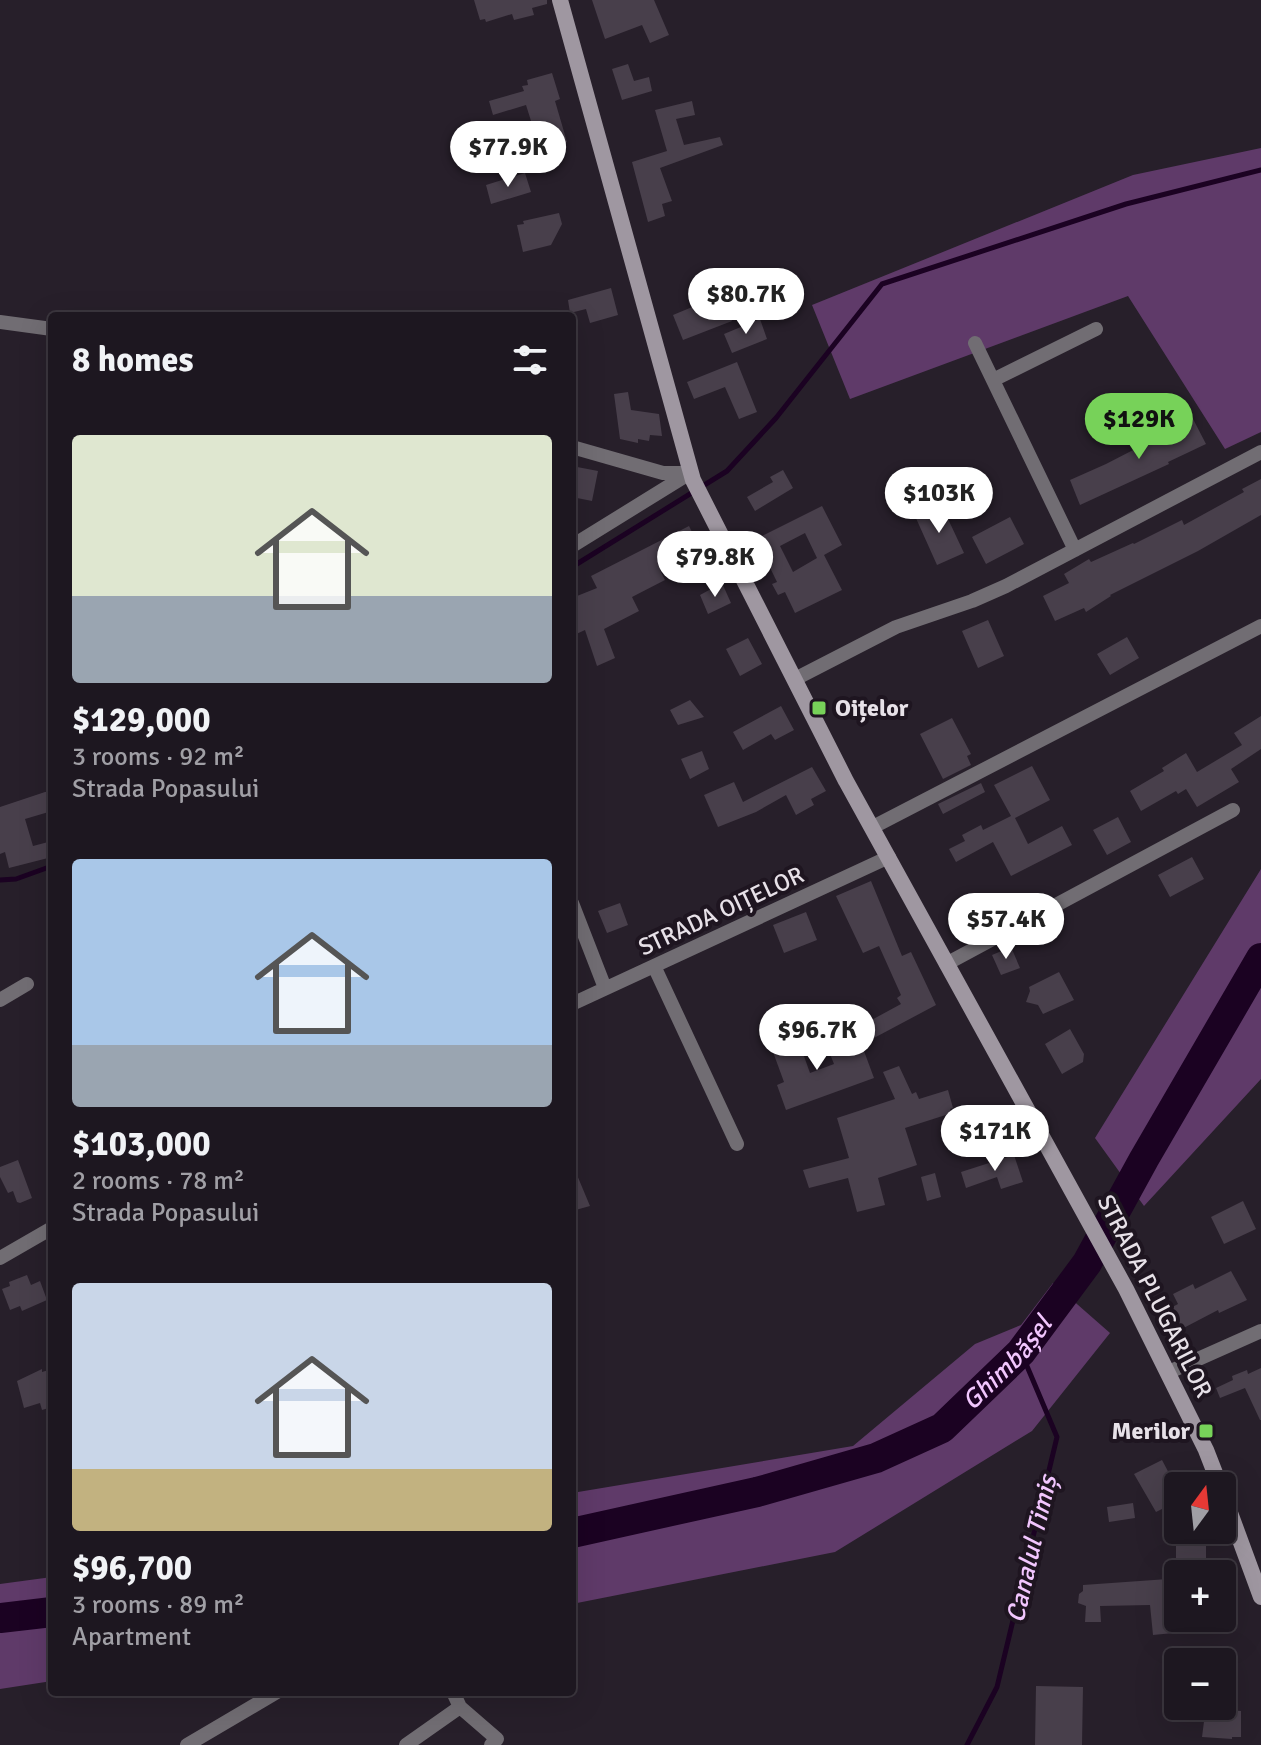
<!DOCTYPE html>
<html lang="en">
<head>
<meta charset="utf-8">
<style>
	body { margin:0; font-family:Signika,sans-serif; background:#2a242d; color:#f1f3f6; height:100vh; display:flex; flex-direction:column; font-size:30px; white-space:nowrap }
	* { box-sizing:border-box; margin:0 }
	p { font-size:26px; color:#a09fa5 }
	.icon { flex:none; width:44px; height:44px; fill:none; stroke:currentColor; stroke-width:2; stroke-linecap:round; stroke-linejoin:round }
	.map { position:relative; flex:1; overflow:hidden }
	.side { position:absolute; left:48px; top:312px; width:528px; height:1384px; display:flex; flex-direction:column; background:#1d1720; border-radius:8px; box-shadow:0 8px 32px #0002,0 0 0 2px #3b363e }
	.side>* { flex:none }
	.needle { width:52px; rotate:15deg }
	.controls { position:absolute; left:1164px; top:1472px; display:grid; gap:16px }
	.controls a { display:grid; place-items:center; width:72px; height:72px; border-radius:8px; background:#1d1720; box-shadow:0 8px 32px #0002,0 0 0 2px #3b363e; font-size:40px }
	.price { position:absolute; translate:-50% -68px; padding:0 18px; border-radius:28px; background:#fff; color:#222; font-size:26px; line-height:52px; filter:drop-shadow(0 2px 4px #0008) }
	.price::after { content:''; position:absolute; left:50%; top:48px; width:24px; height:18px; margin-left:-12px; background:inherit; clip-path:polygon(0 0,100% 0,50% 100%) }
	.price.on { background:#77d259; color:#111 }
	ul { padding:0; list-style:none }
	li { display:grid; align-content:center; gap:16px; height:424px; padding:0 24px }
	li span { display:grid; place-items:center; height:248px; border-radius:8px; color:#555 }
	li>.icon { margin-inline-start:auto }
	span .icon { width:144px; height:144px; fill:#fffc; stroke-width:1 }
	li b { font-size:34px }
	h2 { display:flex; justify-content:space-between; align-items:center; height:96px; padding:0 24px; font-size:34px }
	.map>svg:first-child { display:block }
	.green { fill:#5f3a69 }
	.lines { fill:none; stroke-linecap:round; stroke-linejoin:round }
	.stream { stroke:#1b0222; stroke-width:5 }
	.river { stroke:#1b0222; stroke-width:30 }
	.building { fill:#483f4b; fill-rule:evenodd }
	.street { stroke:#716d73; stroke-width:14 }
	.secondary { stroke:#9f97a1; stroke-width:16 }
	.poi-dot { fill:#77d259; stroke:#1e1520; stroke-width:3 }
	.labels { text-anchor:middle; stroke-width:8; stroke-linejoin:round; paint-order:stroke }
	.poi-label { font-size:24px; font-weight:bold; fill:#e7e1e8; stroke:#1e1520; text-anchor:start }
	.street-label { font-size:24px; fill:#e7e1e8; stroke:#1e1520 }
	.water-label { font-size:26px; font-style:italic; fill:#f2c6fe; stroke:#1e1520 }
</style>
</head>
<body>
<div class="map">
<svg width="1261" height="1745" viewBox="0 0 1261 1745">
	<rect width="100%" height="100%" fill="#271f2a"/>
	<path class="green" d="M1261,148V432L1225,449L1128,296L850,399L812,305L1133,175Z
		M1261,869V1079L1144,1206L1095,1138Z
		M1053,1283L1110,1333L1032,1431L835,1552L572,1604V1493L853,1446L975,1344L1021,1325Z
		M52,1577V1681L0,1689V1584Z"/>
	<g class="lines">
		<path class="stream" d="M572,567L727,471L776,418L882,284L1126,204L1261,170
			M0,880L16,879L52,866
			M967,1745L997,1687L1057,1437L1021,1352"/>
		<g class="river">
			<path id="s1" d="M572,1533L757,1492L876,1458L942,1428L1021,1352L1087,1263L1144,1159L1261,958"/>
			<path d="M0,1618L52,1612"/>
		</g>
	</g>
	<path class="building" d="M474,0H547V4L532,8L534,15L514,20L512,14L486,22L485,19L480,20Z
		M592,0H654L669,35L650,43L642,25L605,39Z
		M628,64L634,81L649,77L652,91L622,100L612,69Z
		M552,73L560,99L555,101L567,142L554,146L551,136L537,140L526,105L493,115L489,101L524,91L522,86L528,85L527,80Z
		M692,101L695,115L676,119L684,145L720,137L723,145L660,168L672,201L662,204L665,216L648,222L632,162L667,151L655,110Z
		M525,173L531,192L491,204L486,185Z
		M559,213L562,224L551,245L523,252L517,225L524,224L523,221Z
		M611,288L618,315L590,323L586,309L570,313L568,300Z
		M721,295L732,321L683,340L673,315Z
		M760,319L767,339L732,353L724,334Z
		M737,362L757,412L739,419L725,387L694,399L687,382Z
		M628,392L631,410L659,414L662,436L650,435L649,441L638,439V443L620,439L614,394Z
		M1192,417L1206,444L1168,462L1169,464L1080,505L1070,480L1106,464L1137,448L1136,445Z
		M572,466L598,471L592,501L572,497Z
		M783,470L793,488L755,511L747,497L773,482L770,477Z
		M1261,479V515L1198,551L1110,595L1111,596L1086,612L1084,608L1055,621L1043,596L1069,583L1064,574L1089,559L1091,562L1133,543L1134,544L1182,520L1184,525L1244,492L1242,489Z
		M941,504L964,553L937,565L915,516Z
		M822,506L842,545L824,555L842,590L795,613L785,592L778,595L772,584L777,582L756,539ZM805,533L817,558L793,572L780,546Z
		M1010,517L1024,544L986,564L972,537Z
		M689,526L698,544L670,560L672,564L660,570L665,580L632,597L639,611L604,629L615,658L597,666L585,630L572,636V598L597,588L591,576Z
		M722,583L731,603L708,614L700,595Z
		M988,620L1004,656L978,668L962,631Z
		M1127,637L1139,658L1110,675L1097,654Z
		M748,638L762,664L740,676L726,649Z
		M690,700L704,717L678,725L670,710Z
		M781,706L794,730L775,740L771,734L743,750L733,732Z
		M1261,716V749L1231,769L1239,782L1197,807L1186,789L1178,794L1176,791L1141,811L1130,791L1164,771L1162,768L1186,753L1197,772L1242,745L1234,733Z
		M952,718L971,754L967,756L971,765L943,779L920,734Z
		M702,751L709,769L690,779L681,759Z
		M1032,766L1050,800L1015,818L1028,844L1062,826L1072,845L1011,876L993,842L956,862L949,849L965,841L962,835L981,825L983,830L1011,816L994,785Z
		M812,767L826,791L811,799L814,805L796,815L786,795L756,812L718,827L704,795L734,782L743,802Z
		M981,783L985,792L943,814L938,804Z
		M45,792H52V811L25,819L33,846L52,841V857L9,868L5,852L0,854V807Z
		M1118,817L1131,842L1107,855L1093,830Z
		M1192,857L1204,879L1170,897L1158,875Z
		M871,881L902,956L911,952L936,1005L874,1038L866,1023L901,1004L897,998L901,995L879,946L863,953L836,896Z
		M620,903L628,925L607,933L598,911Z
		M806,912L817,940L784,953L773,925Z
		M1011,947L1020,968L1001,975L992,955Z
		M1059,972L1074,1000L1043,1014L1038,1005L1026,1002L1030,991L1029,987Z
		M1070,1029L1084,1054L1083,1062L1062,1074L1045,1044Z
		M795,1031L810,1073L834,1064L830,1054L861,1043L874,1078L786,1110L777,1085L784,1082L769,1041Z
		M899,1066L912,1094L916,1092L919,1099L948,1090L953,1108L950,1109L952,1113L905,1128L917,1165L878,1178L885,1205L857,1212L848,1178L809,1188L803,1170L849,1158L837,1118L895,1099L883,1072Z
		M1014,1155L1023,1182L1001,1189L997,1177L966,1188L961,1172Z
		M18,1160L32,1198L20,1203L17,1202L13,1191L8,1193L0,1177V1167Z
		M572,1163L590,1206L572,1211Z
		M935,1173L941,1197L927,1201L921,1177Z
		M1243,1201L1256,1229L1224,1244L1211,1217Z
		M1231,1271L1247,1300L1219,1313L1218,1310L1174,1333L1163,1312L1178,1304L1173,1294L1193,1284L1195,1289Z
		M27,1275L31,1285L40,1281L47,1300L22,1311L20,1306L10,1310L2,1289L10,1286L9,1282Z
		M1261,1368V1420H1260L1245,1388L1220,1398L1216,1388L1233,1380L1232,1376L1247,1370L1248,1374Z
		M42,1369V1372L52,1369V1399L50,1400L52,1407L42,1410L40,1403L24,1408L17,1381Z
		M1162,1460L1171,1477H1178V1501L1156,1512L1134,1474Z
		M1133,1503L1135,1518L1109,1522L1107,1507Z
		M1206,1535V1560L1176,1561V1536Z
		M1168,1579L1170,1596H1178V1618H1182L1184,1632L1153,1635L1150,1605L1100,1606L1101,1622H1085L1086,1606L1078,1603L1079,1594L1083,1591V1585Z
		M1036,1686L1083,1687L1082,1745H1035Z
		M1206,1706H1230L1229,1710L1241,1711V1737H1232V1739L1202,1737Z"/>
	<g class="lines">
		<path class="street" d="M0,322L52,329
			M975,343L1075,550
			M993,380L1096,329
			M572,447L663,473H690
			M572,546L690,473
			M795,679L896,627L972,601L1006,586L1261,452
			M873,827L1261,626
			M572,903L605,988
			M946,964L1233,810
			M654,966L737,1144
			M0,1000L27,984
			M572,1004L889,857
			M0,1258L52,1228
			M1169,1372L1261,1331
			M453,1692L460,1707L497,1739L491,1745
			M187,1745L277,1692
			M406,1745L460,1707"/>
		<path class="secondary" d="M560,0L693,480L846,781L1126,1289L1206,1450L1220,1486
			M1222,1491L1261,1597"/>
	</g>
	<g class="poi-dot">
		<rect x="811" y="700" width="16" height="16" rx="4"/>
		<rect x="1198" y="1423" width="16" height="16" rx="4"/>
	</g>
	<g class="labels">
		<g class="poi-label">
			<text x="835" y="716">Oițelor</text>
			<text x="1190" y="1439" text-anchor="end">Merilor</text>
		</g>
		<g class="street-label">
			<text transform="translate(721 911) rotate(-25)" y="8">STRADA OIȚELOR</text>
			<text transform="translate(1155 1296) rotate(63)" y="8">STRADA PLUGARILOR</text>
		</g>
		<g class="water-label">
			<text dy="9" stroke="none"><textPath href="#s1" startOffset="478">Ghimbășel</textPath></text>
			<text transform="translate(1031 1549) rotate(-77)" y="9">Canalul Timiș</text>
		</g>
	</g>
</svg>
<div class="controls">
<a><svg class="needle" viewBox="-14 -14 28 28"><path d="M0-13l5 13h-10z" fill="#e53935"/><path d="M0 13l5-13h-10z" fill="#a09fa5"/></svg></a>
<a>+</a>
<a>−</a>
</div>
<b class="price" style="left:508px;top:189px">$77.9K</b>
<b class="price" style="left:746px;top:336px">$80.7K</b>
<b class="price on" style="left:1139px;top:461px">$129K</b>
<b class="price" style="left:939px;top:535px">$103K</b>
<b class="price" style="left:715px;top:599px">$79.8K</b>
<b class="price" style="left:1006px;top:961px">$57.4K</b>
<b class="price" style="left:817px;top:1072px">$96.7K</b>
<b class="price" style="left:995px;top:1173px">$171K</b>
<section class="side">
<h2>8 homes<svg class="icon" aria-label="filters" viewBox="0 0 24 24"><path d="M4 7h16M4 17h16"/><circle cx="9" cy="7" r="2"/><circle cx="15" cy="17" r="2"/></svg></h2>
<ul>
<li><span style="background:linear-gradient(#dfe7d0 65%,#9aa5b1 0)"><svg class="icon" aria-label="home" viewBox="0 0 24 24"><path d="M3 11l9-7 9 7M6 9v11h12V9"/></svg></span><div><b>$129,000</b><p>3 rooms · 92 m²</p><p>Strada Popasului</p></div></li>
<li><span style="background:linear-gradient(#a9c7e8 75%,#9aa5b1 0)"><svg class="icon" aria-label="home" viewBox="0 0 24 24"><path d="M3 11l9-7 9 7M6 9v11h12V9"/></svg></span><div><b>$103,000</b><p>2 rooms · 78 m²</p><p>Strada Popasului</p></div></li>
<li><span style="background:linear-gradient(#c9d6e8 75%,#c2b280 0)"><svg class="icon" aria-label="home" viewBox="0 0 24 24"><path d="M3 11l9-7 9 7M6 9v11h12V9"/></svg></span><div><b>$96,700</b><p>3 rooms · 89 m²</p><p>Apartment</p></div></li>
</ul>
</section>
</div>
</body>
</html>
